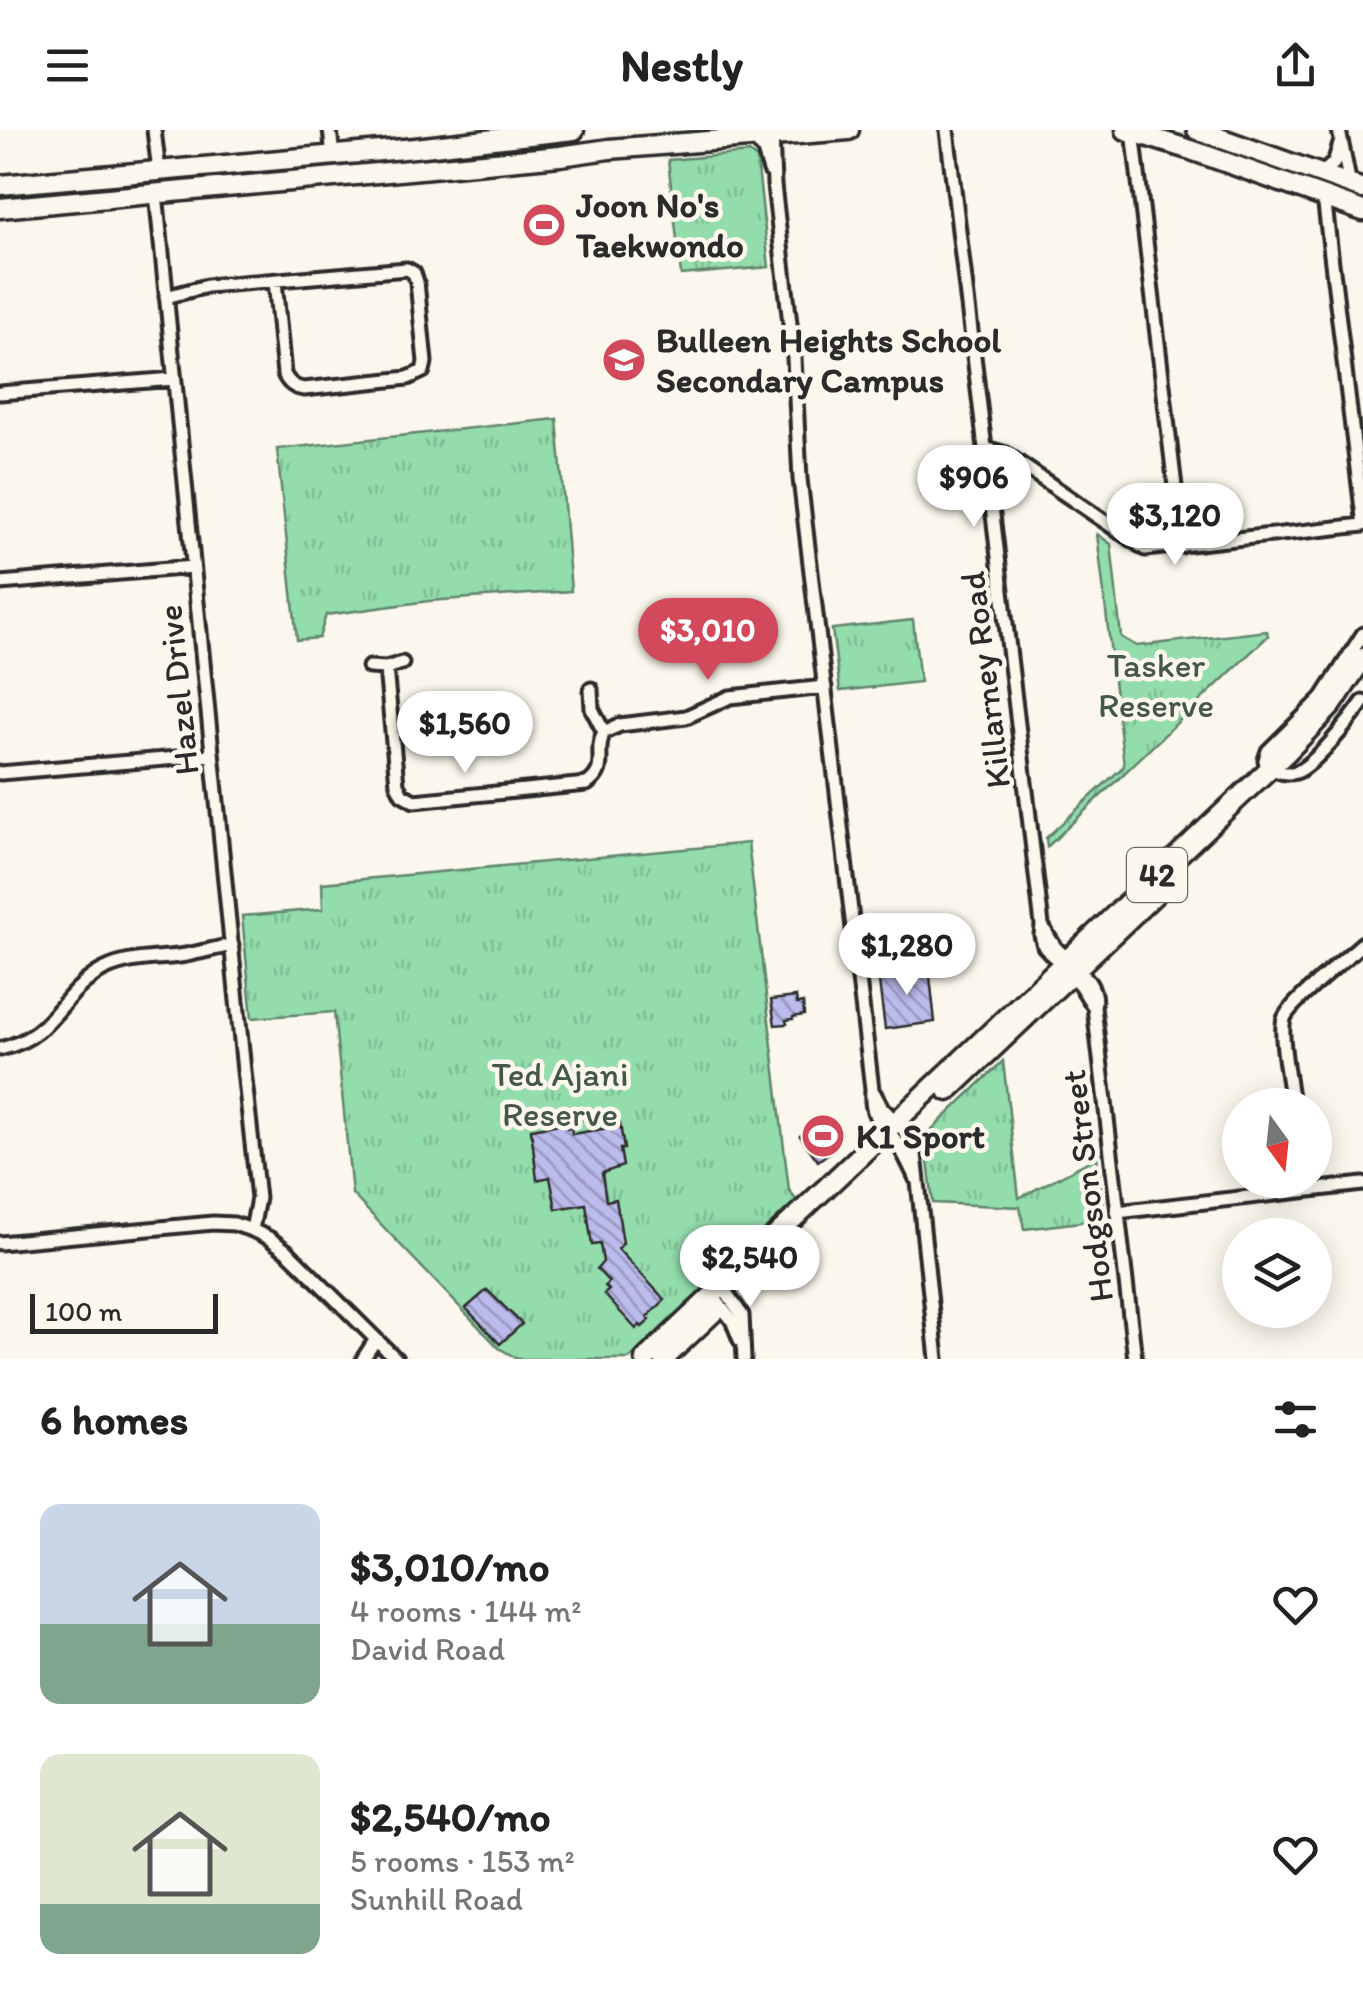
<!DOCTYPE html>
<html lang="en">
<head>
<meta charset="utf-8">
<style>
	body { margin:0; font-family:Itim,sans-serif; background:#f2f2f2; color:#222; height:100vh; display:flex; flex-direction:column; font-size:38px; white-space:nowrap }
	* { box-sizing:border-box; margin:0 }
	p { font-size:32px; color:#767676 }
	.icon { flex:none; width:55px; height:55px; fill:none; stroke:currentColor; stroke-width:2; stroke-linecap:round; stroke-linejoin:round }
	.map { position:relative; height:1229px; overflow:hidden }
	.drawer { display:flex; flex-direction:column; background:#fff; flex:1 }
	.drawer>* { flex:none }
	.needle { width:65px; rotate:165deg }
	.controls { position:absolute; left:1222px; top:958px; display:grid; gap:20px }
	.controls a { display:grid; place-items:center; width:110px; height:110px; border-radius:50%; background:#fff; box-shadow:0 5px 25px #0003; font-size:50px }
	.scale { position:absolute; left:30px; bottom:25px; width:188px; box-sizing:border-box; padding-left:10px; border:5px solid #2b2b2b; border-top:0; font-size:28px; line-height:35px; white-space:nowrap; color:#2b2b2b; -webkit-text-stroke:8px #fbf7ec; paint-order:stroke }
	.price { position:absolute; translate:-50% -85px; padding:0 22px; border-radius:35px; background:#fff; color:#222; font-size:32px; line-height:65px; filter:drop-shadow(0 2px 5px #0008) }
	.price::after { content:''; position:absolute; left:50%; top:60px; width:30px; height:22px; margin-left:-15px; background:inherit; clip-path:polygon(0 0,100% 0,50% 100%) }
	.price.current { background:#d1495b; color:#fff }
	ul { padding:0; list-style:none }
	li { display:flex; align-items:center; gap:30px; height:250px; padding:0 40px }
	li span { display:grid; place-items:center; flex:none; width:280px; height:200px; border-radius:20px; color:#555 }
	li>.icon { margin-inline-start:auto }
	span .icon { width:120px; height:120px; fill:#fffc; stroke-width:1 }
	li b { font-size:42px }
	h2 { display:flex; justify-content:space-between; align-items:center; height:120px; padding:0 40px; font-size:42px }
	header { display:flex; justify-content:space-between; align-items:center; height:130px; padding:0 40px; background:#fff; font-size:45px; font-weight:700 }
	.map>svg:first-child { display:block }
	.park { fill:url(#park-tufts); stroke:#5f846c; stroke-width:2.5 }
	.building { fill:url(#building-back-hatch); stroke:#2b2b2b; stroke-width:2.5 }
	.lines { fill:none; stroke-linecap:round; stroke-linejoin:round }
	.minor-casing { stroke:#2b2b2b; stroke-width:19 }
	.primary-casing { stroke:#2b2b2b; stroke-width:25 }
	.minor { stroke:#fbf7ec; stroke-width:11 }
	.primary { stroke:#fbf7ec; stroke-width:18 }
	.labels { text-anchor:middle; stroke-width:9; stroke-linejoin:round; paint-order:stroke }
	.shield { fill:#fbf7ec; stroke:#696865; stroke-width:2.5 }
	.shield-label { font-size:32px; font-weight:bold; fill:#2b2b2b }
	.poi-label { font-size:35px; font-weight:bold; fill:#2b2b2b; stroke:#fbf7ec; text-anchor:start }
	.park-label { font-size:35px; fill:#45574b; stroke:#fbf7ec }
	.street-label { font-size:35px; fill:#2b2b2b; stroke:#fbf7ec }
</style>
</head>
<body>
<header><svg class="icon" aria-label="menu" viewBox="0 0 24 24"><path d="M4 6h16M4 12h16M4 18h16"/></svg>Nestly<svg class="icon" aria-label="share" viewBox="0 0 24 24"><path d="M12 15V3M7 8l5-5 5 5M5 13v7h14v-7"/></svg></header>
<div class="map">
<svg width="1363" height="1229" viewBox="0 0 1363 1229">
	<defs>
		<pattern id="park-tufts" width="24" height="20" patternUnits="userSpaceOnUse" patternTransform="scale(2.5)"><rect width="24" height="20" fill="#93dcac"/><path d="M3 7l-1-3M5 7V3M7 7l1-3M15 17l-1-3M17 17v-4M19 17l1-3" fill="none" stroke="#7fbd94"/></pattern>
		<pattern id="building-back-hatch" width="6" height="6" patternUnits="userSpaceOnUse" patternTransform="scale(2.5)"><rect width="6" height="6" fill="#bbbbec"/><path d="M-1 5l2 2M0 0l6 6M5-1l2 2" fill="none" stroke="#9898bf"/></pattern>
	</defs>
	<rect width="100%" height="100%" fill="#fbf7ec"/>
	<filter id="ink" filterUnits="userSpaceOnUse"><feTurbulence type="fractalNoise" baseFrequency=".01" numOctaves="2"/><feDisplacementMap in="SourceGraphic" scale="20" xChannelSelector="R" yChannelSelector="G"/><feConvolveMatrix kernelMatrix="1 2 1 2 8 2 1 2 1" color-interpolation-filters="sRGB"/></filter>
	<g filter="url(#ink)">
		<path class="park" d="M749,23L757,29L769,137L681,145L668,30Z
			M557,289L571,461L429,471L326,485L319,508L297,510L277,319Z
			M1097,404L1111,414L1121,507L1137,516L1267,501L1268,506L1047,717L1046,708L1124,636Z
			M913,490L920,552L840,561L832,499Z
			M748,713L789,1060L796,1070L629,1229H518L499,1218L352,1064L334,882L252,888L242,786L323,779L322,753Z
			M1003,931L1019,1068L1097,1027L1105,1089L1024,1099L1020,1077L933,1073L925,1006Z"/>
		<path class="building" d="M929,838L935,892L885,899L878,844Z
			M796,867L797,874L803,873L804,885L793,887V889L786,890L787,894L775,895L771,870Z
			M566,993L567,998L571,997L572,1004L608,998L607,996L620,994L624,1019H620L623,1036L602,1043L606,1071L616,1069L623,1113L618,1119L665,1170L647,1187L650,1190L642,1197L640,1195L636,1199L604,1164L609,1160L605,1156L609,1152L597,1139L603,1132L600,1114L592,1115L586,1074L556,1079L550,1047L537,1050L531,999Z
			M815,994L834,1019L818,1031L800,1006Z
			M487,1160L522,1194L500,1214L466,1178Z"/>
		<g class="lines">
			<defs>
				<path id="minor" d="M154,0L159,41
					M330,0L333,25
					M947,0L1042,795L1041,805L1044,816L1080,855L1094,877
					M1339,0L1350,55
					M1133,1L1182,416
					M772,3L774,55L794,228L800,349L872,959C870,989 880,989 896,1011C904,1023 910,1036 916,1049
					M754,8L764,21L770,41
					M1320,45L1334,33L1340,14
					M156,63L244,941L258,1068L252,1100
					M1324,67L1363,388
					M166,167L207,156L407,139L414,143L417,152L425,232L423,241L408,248L304,259C294,258 288,253 284,244L275,151
					M0,263L174,249
					M985,318L1006,324L1013,329L1145,419L1363,395
					M988,339L1021,336
					M0,453L193,437
					M1363,504L1322,568L1268,621L1265,630L1266,634C1275,642 1284,645 1296,642C1313,637 1352,588 1363,572
					M369,537L386,538L402,533
					M386,538L397,654L402,664L414,671L587,654C610,638 593,622 604,602
					M591,559L592,579L604,602L620,595L686,587L730,567L825,557
					M0,643L212,625
					M1042,795C1046,803 1050,810 1055,817C1070,834 1100,851 1094,877L1135,1229
					M0,919C54,906 57,869 96,844C124,826 155,830 186,825C201,822 217,818 232,815
					M874,963L882,978L905,1001L915,1024L937,1229
					M1292,975C1290,955 1279,906 1284,889C1289,873 1348,827 1363,813
					M1117,1082L1363,1054
					M0,1113L213,1093L234,1094L252,1100L269,1108L288,1122L396,1229
					M723,1158L742,1185L744,1229
					M716,1170L732,1190L740,1210
					M363,1229L376,1209"/>
				<path id="primary" d="M1126,0L1191,20L1363,81
					M1197,0L1363,59
					M0,55L415,18L574,0
					M0,78L560,26L609,19L849,0
					M948,961L1168,752
					M645,1229L1286,623L1332,575L1363,528
					M664,1229L718,1178"/>
			</defs>
			<use href="#minor" class="minor-casing"/>
			<use href="#primary" class="primary-casing"/>
			<use href="#minor" class="minor"/>
			<use href="#primary" class="primary"/>
		</g>
	</g>
	<defs>
		<symbol id="stadium-disc" viewBox="-11 -11 22 22"><circle r="9.5" fill="#d1495b" stroke="#fbf7ec"/><path d="M0-5a6.5 5 0 1 0 0 10a6.5 5 0 1 0 0-10ZM-3.5-1.8h7v3.6h-7Z" fill="#fff"/></symbol>
		<symbol id="school-disc" viewBox="-11 -11 22 22"><circle r="9.5" fill="#d1495b" stroke="#fbf7ec"/><path d="M0-5L7-2L0 1L-7-2ZM-4 1L0 2.5L4 1V4Q0 6-4 4Z" fill="#fff"/></symbol>
	</defs>
	<g fill-rule="evenodd">
		<use href="#stadium-disc" x="519" y="70" width="50" height="50"/>
		<use href="#school-disc" x="599" y="205" width="50" height="50"/>
		<use href="#stadium-disc" x="798" y="981" width="50" height="50"/>
	</g>
	<g class="labels">
		<rect class="shield" x="1127" y="718" width="60" height="54" rx="8"/>
		<g class="shield-label">
			<text x="1157" y="756">42</text>
		</g>
		<g class="poi-label">
			<text x="576" y="87">Joon No's<tspan x="576" dy="40">Taekwondo</tspan></text>
			<text x="656" y="222">Bulleen Heights School<tspan x="656" dy="40">Secondary Campus</tspan></text>
			<text x="856" y="1018">K1 Sport</text>
		</g>
		<g class="park-label">
			<text x="1156" y="547">Tasker<tspan x="1156" dy="40">Reserve</tspan></text>
			<text x="560" y="956">Ted Ajani<tspan x="560" dy="40">Reserve</tspan></text>
		</g>
		<g class="street-label">
			<text transform="translate(985 550) rotate(-97)" y="12">Killarney Road</text>
			<text transform="translate(178 560) rotate(-96)" y="12">Hazel Drive</text>
			<text transform="translate(1087 1056) rotate(-97)" y="12">Hodgson Street</text>
		</g>
	</g>
</svg>
<div class="controls">
<a><svg class="needle" viewBox="-14 -14 28 28"><path d="M0-13l5 13h-10z" fill="#e53935"/><path d="M0 13l5-13h-10z" fill="#767676"/></svg></a>
<a><svg class="icon" aria-label="layers" viewBox="0 0 24 24"><path d="M12 4l9 5-9 5-9-5zM3 14l9 5 9-5"/></svg></a>
</div>
<div class="scale">100 m</div>
<b class="price" style="left:974px;top:400px">$906</b>
<b class="price" style="left:1175px;top:438px">$3,120</b>
<b class="price current" style="left:708px;top:553px">$3,010</b>
<b class="price" style="left:465px;top:646px">$1,560</b>
<b class="price" style="left:907px;top:868px">$1,280</b>
<b class="price" style="left:750px;top:1180px">$2,540</b>
</div>
<section class="drawer">
<h2>6 homes<svg class="icon" aria-label="filters" viewBox="0 0 24 24"><path d="M4 7h16M4 17h16"/><circle cx="9" cy="7" r="2"/><circle cx="15" cy="17" r="2"/></svg></h2>
<ul>
<li><span style="background:linear-gradient(#c9d6e8 60%,#7fa58c 0)"><svg class="icon" aria-label="home" viewBox="0 0 24 24"><path d="M3 11l9-7 9 7M6 9v11h12V9"/></svg></span><div><b>$3,010/mo</b><p>4 rooms · 144 m²</p><p>David Road</p></div><svg class="icon" aria-label="heart" viewBox="0 0 24 24"><path d="M12 20l-8-8c-3-5 5-10 8-4 3-6 11-1 8 4z"/></svg></li>
<li><span style="background:linear-gradient(#dfe7d0 75%,#7fa58c 0)"><svg class="icon" aria-label="home" viewBox="0 0 24 24"><path d="M3 11l9-7 9 7M6 9v11h12V9"/></svg></span><div><b>$2,540/mo</b><p>5 rooms · 153 m²</p><p>Sunhill Road</p></div><svg class="icon" aria-label="heart" viewBox="0 0 24 24"><path d="M12 20l-8-8c-3-5 5-10 8-4 3-6 11-1 8 4z"/></svg></li>
</ul>
</section>
</body>
</html>
